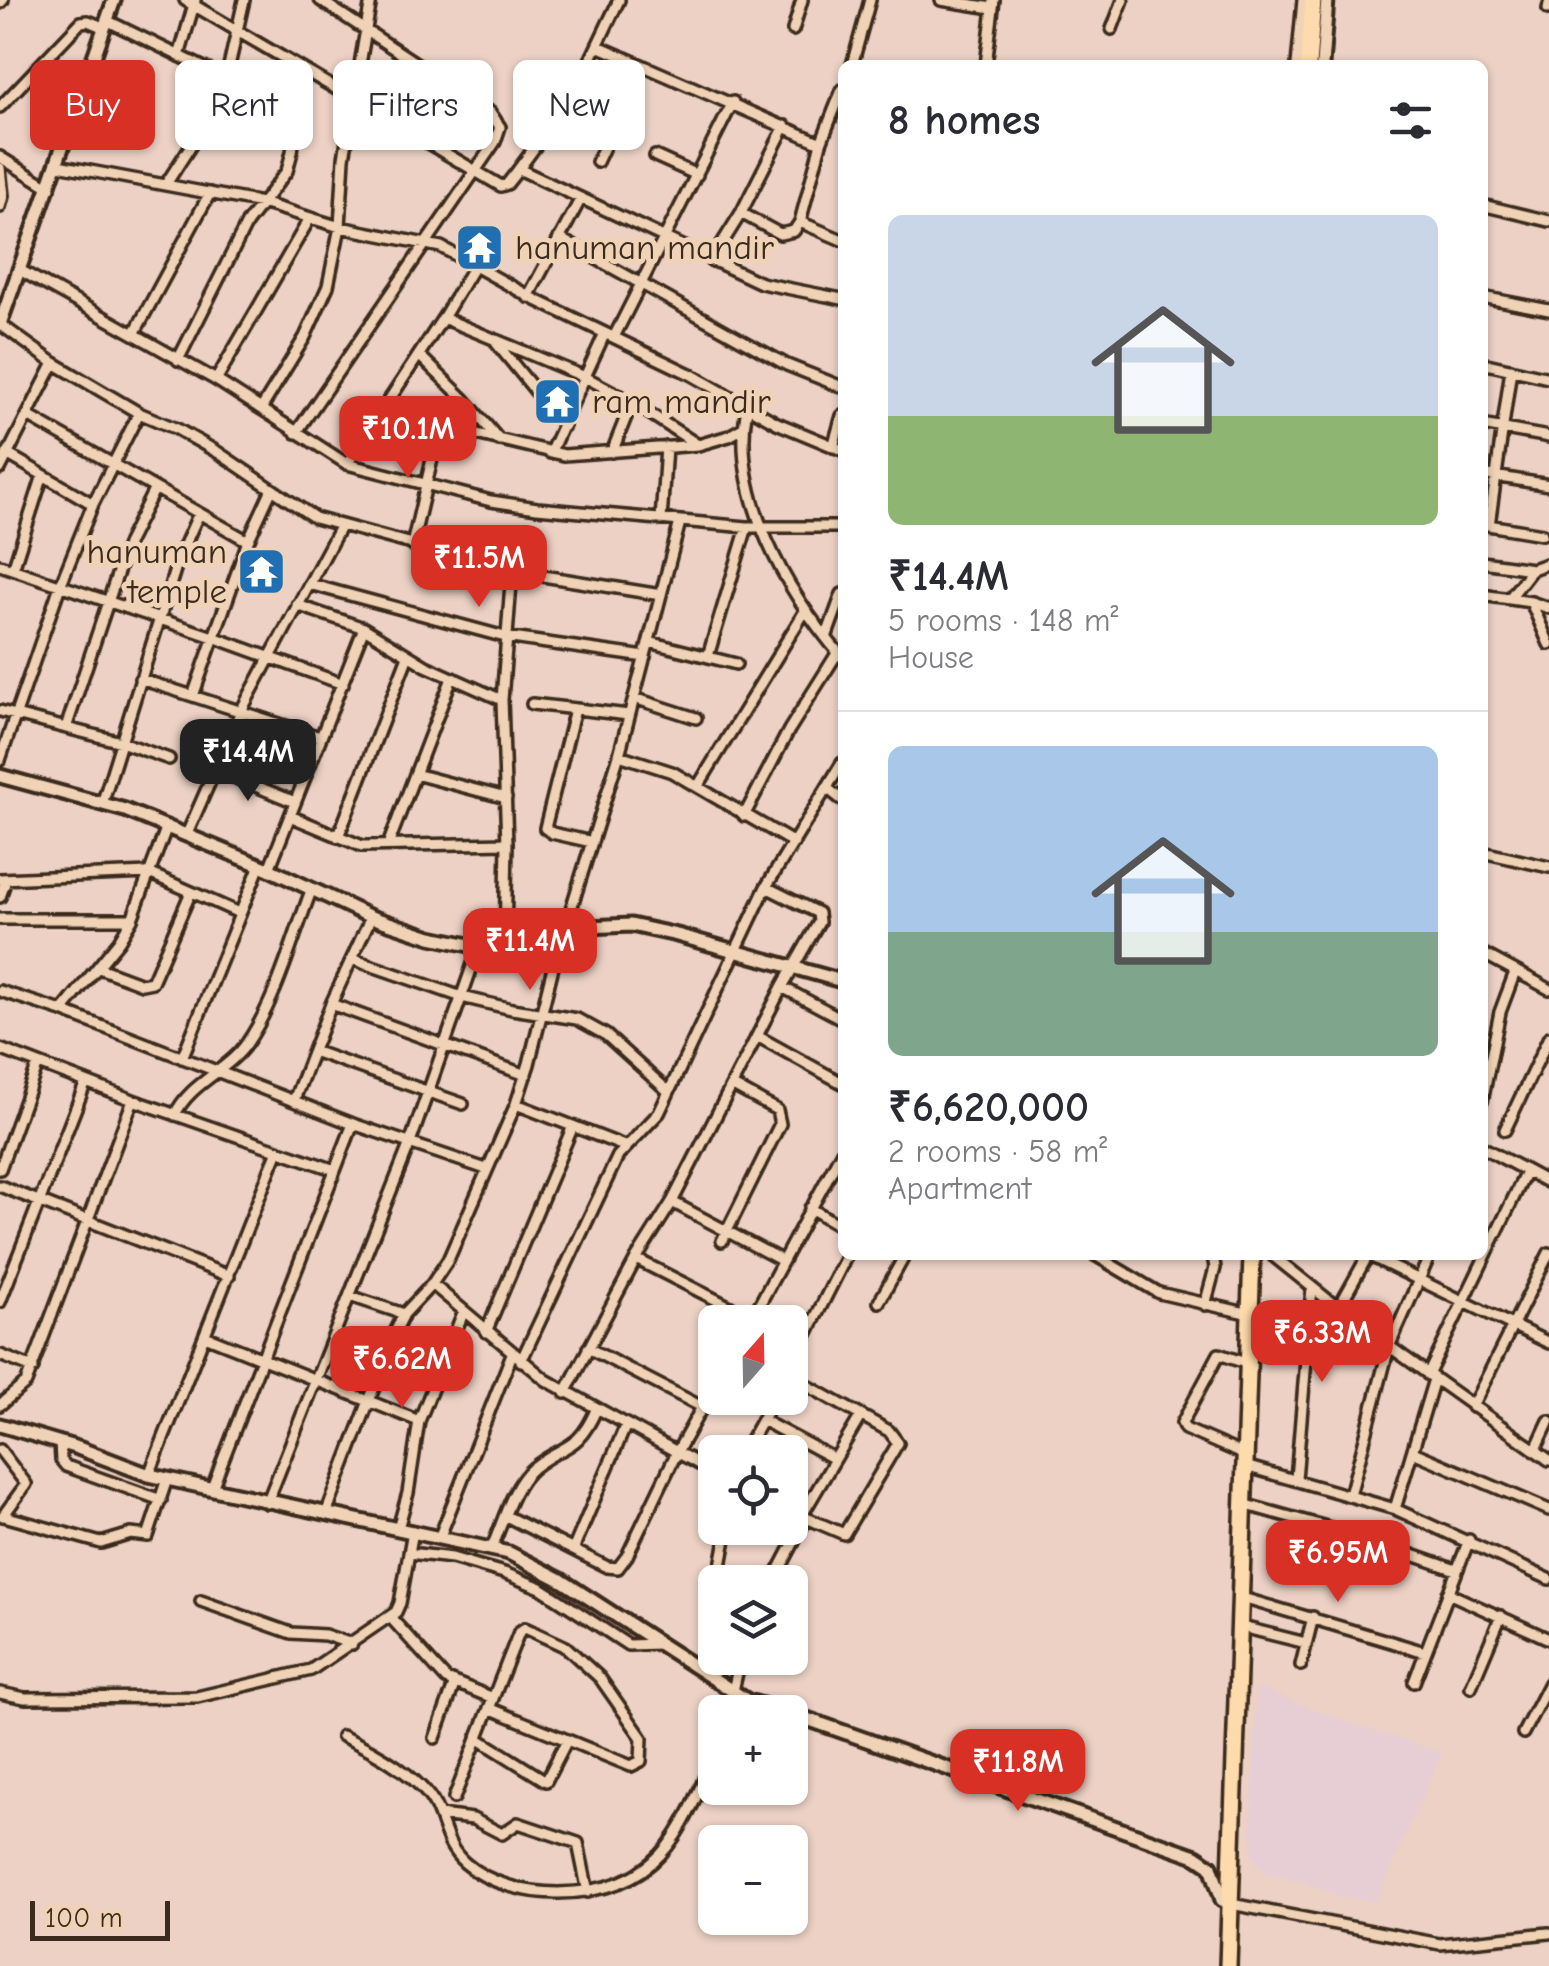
<!DOCTYPE html>
<html lang="en">
<head>
<meta charset="utf-8">
<style>
	body { margin:0; font-family:"Comic Neue",sans-serif; background:#f2f2f3; color:#2b2b33; height:100vh; display:flex; flex-direction:column; font-size:38px; white-space:nowrap }
	* { box-sizing:border-box; margin:0 }
	p { font-size:32px; color:#7c7c81 }
	.icon { flex:none; width:55px; height:55px; fill:none; stroke:currentColor; stroke-width:2; stroke-linecap:round; stroke-linejoin:round }
	.map { position:relative; flex:1; overflow:hidden }
	.side { position:absolute; left:838px; top:60px; width:650px; height:1200px; display:flex; flex-direction:column; background:#fff; border-radius:15px; box-shadow:0 2px 8px #0004 }
	.side>* { flex:none }
	.top-card { position:absolute; left:30px; top:60px; width:658px; height:90px; display:flex; gap:20px }
	.needle { width:65px; rotate:20deg }
	.buttons { position:absolute; left:698px; top:1305px; display:grid; gap:20px }
	.buttons a { display:grid; place-items:center; width:110px; height:110px; border-radius:15px; background:#fff; box-shadow:0 2px 8px #0004; font-size:50px }
	.scale { position:absolute; left:30px; bottom:25px; width:140px; box-sizing:border-box; padding-left:10px; border:5px solid #3b2a1e; border-top:0; font-size:28px; line-height:35px; white-space:nowrap; color:#3b2a1e; -webkit-text-stroke:8px #f0d3b6; paint-order:stroke }
	.price { position:absolute; translate:-50% -85px; padding:0 22px; border-radius:20px; background:#d93025; color:#fff; font-size:32px; line-height:65px; filter:drop-shadow(0 2px 5px #0008) }
	.price::after { content:''; position:absolute; left:50%; top:60px; width:30px; height:22px; margin-left:-15px; background:inherit; clip-path:polygon(0 0,100% 0,50% 100%) }
	.price.active { background:#222; color:#fff }
	ul { padding:0; list-style:none }
	li { display:grid; align-content:center; gap:20px; height:530px; padding:0 50px }
	li+li { border-top:2px solid #e1e1e2 }
	li span { display:grid; place-items:center; height:310px; border-radius:15px; color:#555 }
	li>.icon { margin-inline-start:auto }
	span .icon { width:180px; height:180px; fill:#fffc; stroke-width:1 }
	li b { font-size:42px }
	h2 { display:flex; justify-content:space-between; align-items:center; height:120px; padding:0 50px; font-size:42px }
	.pill { padding:0 35px; border-radius:15px; background:#fff; box-shadow:0 2px 8px #0004; font-size:35px; line-height:90px }
	.pill.active { background:#d93025; color:#fff }
	.map>svg:first-child { display:block }
	.built { fill:#e7ced4 }
	.lines { fill:none; stroke-linecap:round; stroke-linejoin:round }
	.minor-casing { stroke:#3b2a1e; stroke-width:16 }
	.tertiary-casing { stroke:#3b2a1e; stroke-width:19 }
	.trunk-casing { stroke:#3b2a1e; stroke-width:22 }
	.minor { stroke:#f0d3b6; stroke-width:9 }
	.tertiary { stroke:#f0d3b6; stroke-width:11 }
	.trunk { stroke:#fedbac; stroke-width:15 }
	.labels { text-anchor:middle; stroke-width:10; stroke-linejoin:round; paint-order:stroke }
	.poi-label { font-size:35px; fill:#3b2a1e; stroke:#f0d3b6; text-anchor:start }
</style>
</head>
<body>
<div class="map">
<svg width="1549" height="1966" viewBox="0 0 1549 1966">
	<rect width="100%" height="100%" fill="#ecd1c4"/>
	<filter id="ink" filterUnits="userSpaceOnUse"><feTurbulence type="fractalNoise" baseFrequency=".01" numOctaves="2"/><feDisplacementMap in="SourceGraphic" scale="20" xChannelSelector="R" yChannelSelector="G"/><feConvolveMatrix kernelMatrix="1 2 1 2 8 2 1 2 1" color-interpolation-filters="sRGB"/></filter>
	<g filter="url(#ink)">
		<path class="built" d="M1257,1688L1368,1729L1442,1752L1375,1902L1340,1897L1305,1882L1265,1874L1253,1858L1251,1822Z"/>
		<g class="lines">
			<defs>
				<path id="minor" d="M185,0L501,186L507,184L518,170L523,171L761,283L842,299
					M941,0L992,8
					M0,3L3,0
					M1548,9L1549,4
					M108,21L227,79L297,118
					M1112,29L1123,0
					M793,30L802,0
					M598,46L821,143
					M179,56L195,1
					M852,65L870,0
					M986,65L994,0
					M1297,65L1303,0
					M0,107L81,22L88,21L105,28
					M655,156L697,175
					M0,157L50,188
					M597,162L642,65
					M58,165L262,203L340,227L441,247L536,300L692,375L777,423L842,450
					M0,168L3,196L0,207
					M518,170L574,94L619,0
					M166,184L222,97L244,0
					M1482,205L1549,221
					M741,213L785,126
					M800,222L842,240
					M559,238L787,365L842,387
					M711,261L741,213L780,234L794,231L800,222L821,143L842,90
					M18,269L216,380L347,464L491,501L537,508L747,527H842
					M528,297L580,200
					M1482,297L1549,310
					M443,318L585,377L632,402L698,445
					M0,324L54,363L139,413L177,429L219,453L315,518L512,571L661,595
					M134,334L210,193
					M614,337L733,102
					M497,344L564,426
					M419,355L464,399L499,440
					M178,360L247,223L287,171L292,152L303,70
					M1482,363L1549,378
					M216,380L310,218
					M747,407C730,495 786,592 842,657
					M261,409L305,337L328,286L340,227L344,158L371,0
					M380,411L564,455L698,445L729,436L743,428
					M28,416L248,541
					M1482,425L1549,437
					M296,433L495,142L500,127L490,112L320,0
					M833,447L842,416
					M612,452L632,402
					M550,453L605,333
					M7,454L93,504
					M347,464L443,318L474,266
					M0,469L54,363
					M1482,474L1549,485
					M661,520L666,447
					M1482,524L1542,534
					M1489,525L1511,369
					M412,545L440,425
					M1482,562L1532,569
					M0,565L216,638L343,684
					M13,569L43,475
					M309,584L505,637L645,657
					M1482,595L1531,602L1549,644
					M1509,599L1532,569L1549,563
					M1531,602L1549,608
					M297,605L364,628L426,666L502,700
					M827,635L842,594
					M649,642L736,664
					M708,656L747,527
					M140,679L320,737
					M193,696L248,541L271,491
					M634,698L696,718
					M532,704L629,715
					M575,709L545,828L552,833L592,842
					M0,711L121,742L169,759
					M66,728L128,542L155,488
					M619,755L672,772L794,843
					M0,760L60,586L93,504L139,413
					M216,770L295,802
					M415,774L506,798
					M698,786L805,611
					M827,788L842,800
					M102,804L178,560L199,513
					M290,816L362,846L507,843
					M744,816L789,730L838,652
					M187,834L241,711L340,527
					M338,837L408,656
					M388,845L452,678
					M1482,852L1549,867
					M269,869L364,628
					M0,879L149,873L239,913
					M0,897L6,880
					M0,919H132
					M505,943L507,843L502,700L512,571
					M1482,953L1549,989
					M352,959L462,997L512,1009L577,1019L606,1035L669,1092
					M99,968L142,984L152,982L191,892
					M782,987L842,1019
					M0,991L62,1011L353,1124L486,1169
					M331,1004L526,1075
					M62,1011L119,941L132,919L167,826
					M757,1036L842,1083
					M0,1049L133,1100L335,1170
					M313,1051L463,1104
					M182,1058L260,865
					M294,1100L331,1004L371,917
					M1482,1102L1500,1012L1515,972
					M516,1104L624,1146
					M175,1115C188,1084 228,1071 247,1043C277,999 292,940 311,891
					M1505,1130L1549,1037
					M1482,1147L1549,1183
					M0,1169L38,1064
					M0,1186L229,1276
					M672,1202L781,1260
					M810,1208L842,1227
					M722,1241L780,1124L777,1110L733,1086
					M1095,1255L1159,1293L1250,1314
					M1272,1255L1358,1324L1549,1460
					M1368,1255L1549,1343
					M636,1259L752,1318
					M432,1284L546,1380L715,1473
					M350,1296L404,1314
					M0,1302L86,1082
					M879,1302L905,1255
					M1205,1305L1215,1268L1213,1255
					M1338,1309L1368,1255
					M750,1322L842,1151
					M486,1332L573,1126
					M205,1336L419,1421
					M588,1348L702,1407
					M0,1355L33,1368
					M521,1361L618,1156L659,1113L766,887L842,763
					M790,1368L847,1255
					M1428,1375L1526,1172
					M790,1376L889,1431L898,1443L844,1534L790,1511
					M565,1393L636,1259L672,1202L782,987L819,922L818,913L766,887
					M0,1405L26,1383L133,1100
					M1472,1407L1549,1253
					M762,1420L835,1459
					M60,1443L61,1460L66,1466L161,1500
					M0,1450L26,1484L3,1516
					M1535,1451L1549,1421
					M744,1452L774,1398
					M1413,1452L1549,1510
					M1245,1455L1185,1429L1182,1423L1219,1354L1248,1364
					M1245,1466L1395,1509L1549,1579
					M149,1475L278,1150
					M1296,1479L1312,1288
					M212,1488L353,1124
					M1350,1495L1389,1347L1430,1255
					M267,1503L410,1143L479,947
					M1243,1504L1352,1534L1456,1570
					M1395,1509L1434,1379
					M326,1514L396,1330L404,1314L432,1284L448,1260L516,1104L529,1064L553,967L619,755L680,522
					M4,1516L101,1543L131,1534L148,1536L167,1479
					M506,1516L607,1567L618,1568L627,1556L676,1454L715,1384
					M801,1517L860,1417
					M398,1528L408,1493L419,1421L463,1313
					M440,1536L512,1354
					M492,1547C503,1523 512,1486 533,1468C564,1443 577,1453 596,1410
					M573,1550L625,1427
					M409,1553L452,1558L504,1573L541,1588L628,1645L659,1644
					M718,1582L728,1528
					M773,1582L806,1519
					M1448,1593L1549,1639
					M1239,1597L1425,1652
					M201,1601L291,1633L325,1635L352,1644
					M391,1618L446,1679L493,1698
					M1238,1626L1306,1643
					M1301,1665L1313,1617
					M1414,1682L1469,1540
					M1471,1687L1501,1616
					M733,1691L737,1673L734,1658
					M0,1693L25,1698L197,1697L311,1670L396,1612L400,1603L413,1531
					M732,1712L739,1695
					M1523,1733L1549,1683
					M342,1736C373,1750 424,1778 437,1810C446,1831 447,1847 465,1863C489,1884 527,1893 558,1893C659,1892 681,1835 715,1753
					M435,1738L454,1685
					M477,1738L546,1781L567,1740
					M454,1798L519,1632L525,1628L566,1647L600,1678L642,1738L641,1761L631,1766L489,1708
					M439,1815L473,1819L502,1834L518,1823L578,1843L588,1892
					M1231,1904L1440,1944L1549,1933"/>
				<path id="tertiary" d="M1322,65L1327,0
					M0,324L114,0
					M0,776L125,810L269,869L371,917L431,937L479,947L566,928L631,925L677,935L842,981
					M0,1425L78,1448L149,1475L509,1553L561,1580L748,1701L788,1712
					M790,1713L1196,1856L1211,1866L1222,1900L1231,1904"/>
				<path id="trunk" d="M1308,65L1313,0
					M1228,1966L1252,1255"/>
			</defs>
			<use href="#minor" class="minor-casing"/>
			<use href="#tertiary" class="tertiary-casing"/>
			<use href="#trunk" class="trunk-casing"/>
			<use href="#minor" class="minor"/>
			<use href="#tertiary" class="tertiary"/>
			<use href="#trunk" class="trunk"/>
		</g>
	</g>
	<defs>
		<symbol id="temple-square" viewBox="-11 -11 22 22"><rect x="-9" y="-9" width="18" height="18" rx="4" fill="#1f6fb2" stroke="#f0d3b6"/><path d="M0-6L5-2H3V0L6.5 2.5H4V6H1.5V3h-3V6H-4V2.5H-6.5L-3 0V-2H-5Z" fill="#fff"/></symbol>
	</defs>
	<g fill-rule="evenodd">
		<use href="#temple-square" x="452" y="220" width="55" height="55"/>
		<use href="#temple-square" x="530" y="374" width="55" height="55"/>
		<use href="#temple-square" x="234" y="544" width="55" height="55"/>
	</g>
	<g class="labels">
		<g class="poi-label">
			<text x="515" y="259">hanuman mandir</text>
			<text x="592" y="413">ram mandir</text>
			<text x="227" y="563" text-anchor="end">hanuman<tspan x="227" dy="40">temple</tspan></text>
		</g>
	</g>
</svg>
<div class="buttons">
<a><svg class="needle" viewBox="-14 -14 28 28"><path d="M0-13l5 13h-10z" fill="#e53935"/><path d="M0 13l5-13h-10z" fill="#7c7c81"/></svg></a>
<a><svg class="icon" aria-label="locate" viewBox="0 0 24 24"><circle cx="12" cy="12" r="6"/><path d="M12 2v4M12 18v4M2 12h4M18 12h4"/></svg></a>
<a><svg class="icon" aria-label="layers" viewBox="0 0 24 24"><path d="M12 4l9 5-9 5-9-5zM3 14l9 5 9-5"/></svg></a>
<a>+</a>
<a>−</a>
</div>
<div class="scale">100 m</div>
<b class="price" style="left:408px;top:481px">₹10.1M</b>
<b class="price" style="left:479px;top:610px">₹11.5M</b>
<b class="price active" style="left:248px;top:804px">₹14.4M</b>
<b class="price" style="left:530px;top:993px">₹11.4M</b>
<b class="price" style="left:1322px;top:1385px">₹6.33M</b>
<b class="price" style="left:402px;top:1411px">₹6.62M</b>
<b class="price" style="left:1338px;top:1605px">₹6.95M</b>
<b class="price" style="left:1018px;top:1814px">₹11.8M</b>
<div class="top-card">
<a class="pill active">Buy</a>
<a class="pill">Rent</a>
<a class="pill">Filters</a>
<a class="pill">New</a>
</div>
<section class="side">
<h2>8 homes<svg class="icon" aria-label="filters" viewBox="0 0 24 24"><path d="M4 7h16M4 17h16"/><circle cx="9" cy="7" r="2"/><circle cx="15" cy="17" r="2"/></svg></h2>
<ul>
<li><span style="background:linear-gradient(#c9d6e8 65%,#8fb573 0)"><svg class="icon" aria-label="home" viewBox="0 0 24 24"><path d="M3 11l9-7 9 7M6 9v11h12V9"/></svg></span><div><b>₹14.4M</b><p>5 rooms · 148 m²</p><p>House</p></div></li>
<li><span style="background:linear-gradient(#a9c7e8 60%,#7fa58c 0)"><svg class="icon" aria-label="home" viewBox="0 0 24 24"><path d="M3 11l9-7 9 7M6 9v11h12V9"/></svg></span><div><b>₹6,620,000</b><p>2 rooms · 58 m²</p><p>Apartment</p></div></li>
</ul>
</section>
</div>
</body>
</html>
